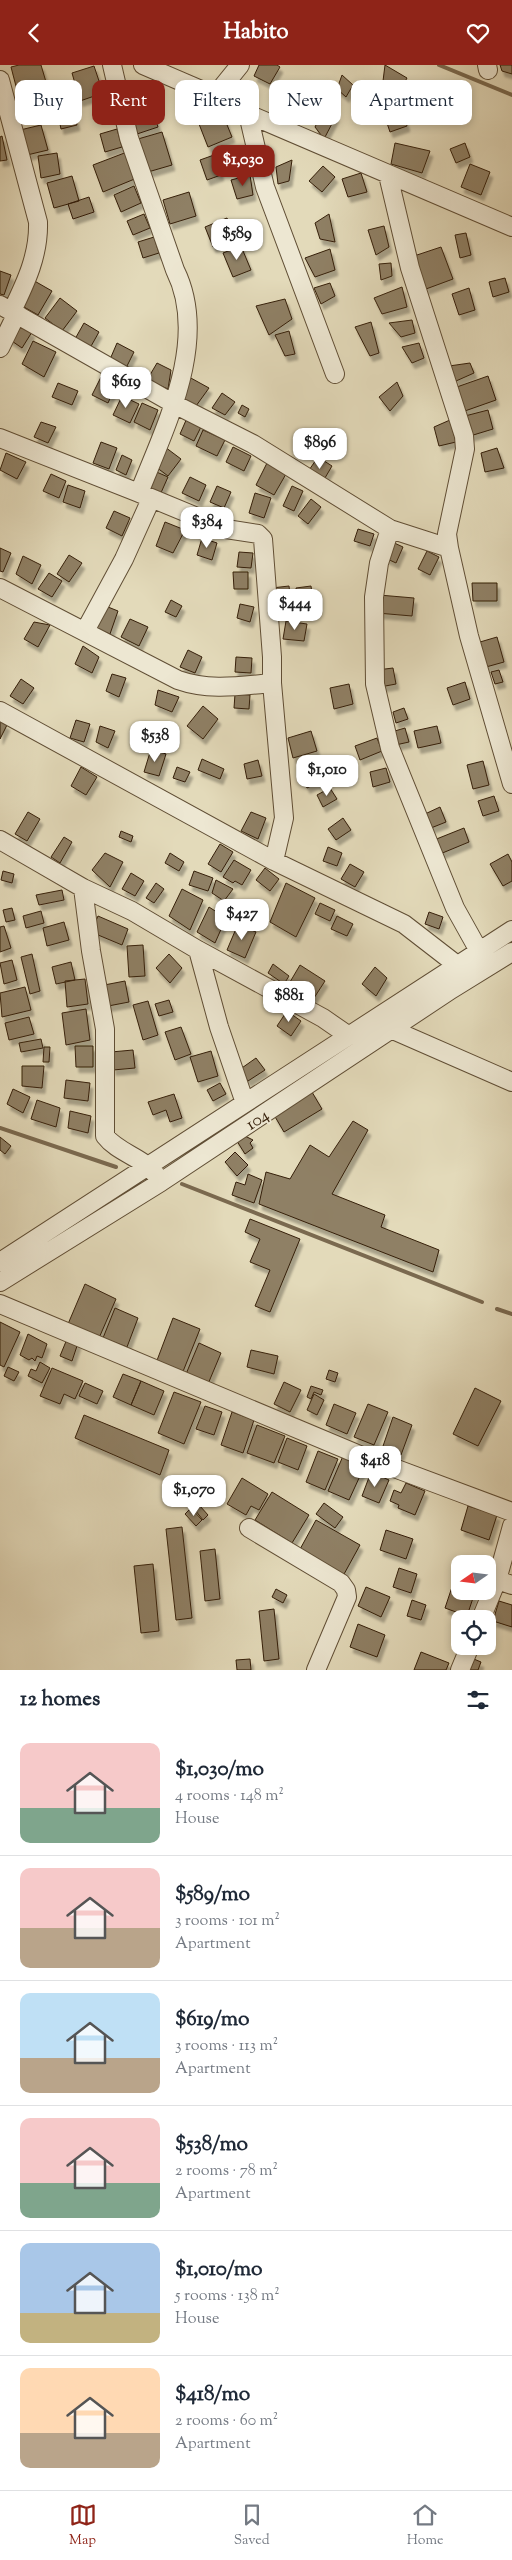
<!DOCTYPE html>
<html lang="en">
<head>
<meta charset="utf-8">
<style>
	body { margin:0; font-family:"Sorts Mill Goudy",serif; background:#f6f6f7; color:#1f2937; height:100vh; display:flex; flex-direction:column; font-size:19px; white-space:nowrap }
	* { box-sizing:border-box; margin:0 }
	p { font-size:16px; color:#747a83 }
	.icon { flex:none; width:28px; height:28px; fill:none; stroke:currentColor; stroke-width:2; stroke-linecap:round; stroke-linejoin:round }
	.map { position:relative; height:1605px; overflow:hidden }
	.drawer { display:flex; flex-direction:column; background:#fff; flex:1 }
	.drawer>* { flex:none }
	.hud { position:absolute; left:15px; top:15px; width:482px; height:45px; display:flex; gap:10px }
	.needle { width:32px; rotate:256deg }
	.controls { position:absolute; left:451px; top:1490px; display:grid; gap:10px }
	.controls a { display:grid; place-items:center; width:45px; height:45px; border-radius:10px; background:#fff; box-shadow:0 2px 8px #0003; font-size:25px }
	.price { position:absolute; translate:-50% -42px; padding:0 11px; border-radius:10px; background:#fff; color:#222; font-size:16px; line-height:32px; filter:drop-shadow(0 1px 2px #0008) }
	.price::after { content:''; position:absolute; left:50%; top:30px; width:15px; height:11px; margin-left:-8px; background:inherit; clip-path:polygon(0 0,100% 0,50% 100%) }
	.price.selected { background:#8f2418; color:#fff }
	ul { padding:0; list-style:none }
	li { display:flex; align-items:center; gap:15px; height:125px; padding:0 20px }
	li+li { border-top:1px solid #e0e1e3 }
	li span { display:grid; place-items:center; flex:none; width:140px; height:100px; border-radius:10px; color:#555 }
	li>.icon { margin-inline-start:auto }
	span .icon { width:60px; height:60px; fill:#fffc; stroke-width:1 }
	li b { font-size:21px }
	h2 { display:flex; justify-content:space-between; align-items:center; height:60px; padding:0 20px; font-size:21px }
	.pill { padding:0 18px; border-radius:10px; background:#fff; box-shadow:0 2px 8px #0003; font-size:18px; line-height:45px }
	.pill.selected { background:#8f2418; color:#fff }
	header { display:flex; justify-content:space-between; align-items:center; height:65px; padding:0 20px; background:#8f2418; color:#fff; font-size:22px; font-weight:800 }
	.menu { display:flex; justify-content:space-around; align-items:center; height:70px; border-top:1px solid #e0e1e3; background:#fff; font-size:14px; color:#747a83 }
	.menu a { display:grid; justify-items:center; gap:2px }
	.menu .selected { color:#8f2418 }
	.map>svg:first-child { display:block }
	.lines { fill:none; stroke-linecap:round; stroke-linejoin:round }
	.stream { stroke:#7a694f; stroke-width:4 }
	.building { fill:#8f8065; stroke:#351f09; filter:url(#shadow) }
	.minor-casing { stroke:#604e35; stroke-width:20 }
	.minor { stroke:#ede7d2; stroke-width:18 }
	.labels { text-anchor:middle; stroke-width:4; stroke-linejoin:round; paint-order:stroke }
	.street-label { font-size:18px; fill:#351f09; stroke:#ede7d2 }
</style>
</head>
<body>
<header><svg class="icon" aria-label="back" viewBox="0 0 24 24"><path d="M15 5l-7 7 7 7"/></svg>Habito<svg class="icon" aria-label="heart" viewBox="0 0 24 24"><path d="M12 20l-8-8c-3-5 5-10 8-4 3-6 11-1 8 4z"/></svg></header>
<div class="map">
<svg width="512" height="1605" viewBox="0 0 512 1605">
	<defs>
		<filter id="shadow"><feDropShadow dx="3" dy="5.5" stdDeviation="1" flood-color="#0004"/></filter>
	</defs>
	<rect width="100%" height="100%" fill="#e3daba"/>
	<filter id="stains"><feTurbulence type="fractalNoise" baseFrequency=".004" numOctaves="4"/><feColorMatrix values="0 0 0 0 .2 0 0 0 0 .09 0 0 0 0 .02 0 0 0 .5 -.17"/></filter>
	<radialGradient id="worn" r=".72"><stop offset=".6" stop-color="#630" stop-opacity="0"/><stop offset="1" stop-color="#630" stop-opacity=".3"/></radialGradient>
	<g class="lines">
		<path class="stream" d="M439,0L512,30
			M0,1063L116,1102
			M182,1119L482,1237
			M497,1244L512,1249"/>
	</g>
	<path class="building" d="M19,0H41L46,17L17,25L11,2Z
		M259,0H277L280,2L270,19L254,11Z
		M385,0L407,13L401,24H382Z
		M500,0H512V9L502,6Z
		M94,1L103,28L80,36L72,8Z
		M342,10L353,20L346,32L337,24Z
		M144,20L158,62L137,69L123,27Z
		M288,20L306,30L289,53L278,42Z
		M47,22L53,46L24,53L18,30Z
		M72,42L77,60L61,64L57,45Z
		M401,43L407,61L390,67L384,49Z
		M324,44L336,51L324,74L315,62Z
		M223,50L232,72L208,82L199,59Z
		M41,60L48,85L27,90L20,65Z
		M117,64L122,82L105,87L100,69Z
		M162,67L172,100L148,107L138,74Z
		M2,71L7,95L0,96V72Z
		M395,78L430,86L422,108L391,99Z
		M465,78L470,92L456,98L450,84Z
		M127,87L137,113L103,127L93,100Z
		M57,88L60,109L41,113L38,91Z
		M214,90L221,110L207,115L200,95Z
		M292,95L289,116L278,119L276,102Z
		M470,99L490,107L481,130L461,122Z
		M323,101L335,112L322,127L309,116Z
		M361,108L367,127L348,132L342,114Z
		M250,110L253,130L237,134L231,115Z
		M72,111L79,136L54,143L47,118Z
		M134,121L141,138L121,147L114,130Z
		M189,127L196,151L170,159L163,135Z
		M89,132L94,147L73,154L68,139Z
		M144,149L150,163L133,170L127,156Z
		M329,149L335,177L320,174L315,158Z
		M227,153L235,173L213,182L205,162Z
		M384,161L389,182L376,190L368,165Z
		M466,168L471,190L460,193L455,170Z
		M154,172L159,188L143,193L138,177Z
		M241,181L251,205L233,212L223,188Z
		M441,182L453,214L426,224L414,191Z
		M330,184L335,205L315,212L305,193Z
		M391,198L392,211L381,215L379,199Z
		M0,206L11,210L4,230L0,229Z
		M505,213L509,227L493,232L489,217Z
		M31,214L52,226L38,250L17,238Z
		M330,218L335,231L321,239L314,223Z
		M402,222L407,242L382,249L374,233Z
		M469,223L475,245L459,250L452,229Z
		M60,233L77,246L62,266L45,253Z
		M285,234L292,254L269,270L256,241Z
		M412,255L415,268L401,272L389,258Z
		M371,257L379,288L370,291L355,262Z
		M17,258L32,267L22,283L6,272Z
		M84,258L99,267L90,283L75,274Z
		M289,266L295,289L285,291L275,270Z
		M33,276L56,287L44,312L22,299Z
		M117,278L134,287L124,307L108,299Z
		M419,278L424,293L412,298L402,282Z
		M157,298L171,305L168,324L147,315Z
		M470,298L474,308L456,316L449,301Z
		M488,311L496,335L462,347L454,323Z
		M101,312L116,320L108,338L92,330Z
		M189,312L209,323L196,341L178,332Z
		M397,317L403,331L390,346L379,332Z
		M58,318L78,326L72,340L52,332Z
		M222,328L235,337L225,350L212,343Z
		M122,331L139,339L130,358L113,350Z
		M142,338L158,345L150,365L134,357Z
		M242,340L249,344L245,352L238,348Z
		M488,345L493,364L470,371L465,351Z
		M187,353L202,360L194,376L180,369Z
		M450,355L456,377L439,381L434,362Z
		M41,357L56,362L48,378L34,372Z
		M203,365L225,375L217,391L196,381Z
		M101,377L117,383L109,404L93,398Z
		M165,382L181,394L168,411L152,399Z
		M233,382L251,391L244,406L226,397Z
		M497,383L504,403L485,407L481,388Z
		M6,388L26,397L17,414L0,405Z
		M122,390L132,395L126,410L116,405Z
		M318,392L332,401L322,418L307,408Z
		M267,398L286,409L274,430L256,420Z
		M152,405L168,412L160,430L144,423Z
		M51,409L66,416L59,433L43,426Z
		M190,412L206,420L199,436L182,428Z
		M68,420L85,426L80,443L63,437Z
		M217,421L231,427L224,443L210,437Z
		M292,421L303,426L294,446L283,441Z
		M255,428L271,433L264,453L249,448Z
		M311,434L321,442L308,459L298,451Z
		M114,446L130,453L122,471L106,463Z
		M165,457L185,465L173,488L156,481Z
		M358,464L374,469L370,481L354,476Z
		M202,473L217,478L212,495L197,490Z
		M390,476L403,482L396,498L383,492Z
		M0,483L11,488L3,507L0,506Z
		M427,486L439,492L430,510L418,504Z
		M239,487L253,488L251,503L237,502Z
		M69,490L82,498L69,517L57,509Z
		M23,491L41,500L32,519L16,509Z
		M233,507H248V524H234Z
		M49,508L62,516L52,532L38,524Z
		M472,518H497V536H473Z
		M289,521L291,538L275,540L272,523Z
		M311,521L314,541L302,543L301,531H297L296,523Z
		M379,530L414,533L412,551L377,548Z
		M171,535L182,541L176,552L165,547Z
		M240,539L254,542L250,557L237,553Z
		M103,540L118,546L110,569L94,563Z
		M130,554L148,562L139,581L121,572Z
		M286,556L307,559L304,576L283,574Z
		M34,557L50,560L38,582L24,574Z
		M497,572L504,597L486,602L480,577Z
		M83,581L99,592L92,608L75,599Z
		M188,585L202,592L195,608L180,602Z
		M236,592L252,593L251,608L235,607Z
		M393,603L396,619L380,622L377,605Z
		M499,605L503,617L495,619L491,607Z
		M112,609L126,613L119,632L106,626Z
		M21,614L34,623L23,639L10,631Z
		M465,617L470,634L453,640L447,623Z
		M349,619L353,639L334,644L330,623Z
		M158,625L179,632L172,647L155,640Z
		M235,629L250,630L249,644L234,643Z
		M203,641L218,654L203,674L187,661Z
		M404,643L408,654L396,658L393,647Z
		M76,655L90,659L84,677L70,673Z
		M0,656L7,660L0,674Z
		M100,661L115,666L108,683L96,677Z
		M437,661L441,678L418,683L414,666Z
		M405,663L409,677L391,681L388,668Z
		M311,666L317,686L293,693L288,673Z
		M377,673L382,686L360,695L355,681Z
		M151,684L166,689L159,711L144,707Z
		M202,694L224,704L220,714L198,705Z
		M258,695L262,711L247,714L244,699Z
		M483,696L489,720L473,724L467,700Z
		M81,702L97,712L86,730L71,721Z
		M177,702L190,707L185,717L173,713Z
		M315,703L321,716L307,723L301,711Z
		M386,703L390,717L373,722L370,707Z
		M330,723L337,734L323,742L317,730Z
		M494,731L499,746L483,751L478,736Z
		M440,742L446,757L431,763L425,749Z
		M28,747L40,754L27,776L15,769Z
		M251,747L266,753L258,774L241,766Z
		M343,753L351,765L336,775L328,764Z
		M464,763L469,777L440,789L434,775Z
		M121,766L133,771L131,777L119,772Z
		M64,772L72,777L60,798L51,792Z
		M220,779L233,787L221,807L208,799Z
		M328,782L342,788L337,801L323,796Z
		M105,788L123,797L110,822L92,805Z
		M170,788L184,797L179,806L165,798Z
		M508,789L512,797V816L503,821L490,799Z
		M234,795L251,805L242,820L235,816L233,818L223,812Z
		M350,799L364,807L355,822L341,814Z
		M265,803L279,814L270,826L256,815Z
		M3,806L14,809L12,818L1,815Z
		M194,806L213,813L208,826L189,820Z
		M131,808L144,816L135,831L122,824Z
		M216,815L233,824L224,836L212,828Z
		M156,818L164,824L154,838L146,833Z
		M286,818L315,833L296,872L270,857Z
		M182,824L203,835L190,865L169,851Z
		M62,825L64,835L39,840L36,830Z
		M320,838L335,845L330,856L315,849Z
		M209,842L226,853L215,878L197,867Z
		M12,843L15,855L6,857L3,845Z
		M41,846L44,858L26,863L23,851Z
		M429,847L443,852L439,864L425,859Z
		M98,851L128,864L122,880L91,867Z
		M337,851L353,859L347,871L331,864Z
		M64,857L69,875L47,881L43,863Z
		M238,859L256,867L245,893L227,885Z
		M4,861L11,883L0,887V862Z
		M143,880L145,911L129,912L127,881Z
		M32,889L40,926L30,929L21,892Z
		M169,889L182,903L170,918L156,903Z
		M12,895L17,915L4,919L0,898Z
		M71,897L75,915L56,919L52,902Z
		M273,899L289,911L284,919L268,908Z
		M300,900L325,916L314,933L290,917Z
		M375,902L387,913L376,931L362,919Z
		M85,914L88,939L67,942L65,916Z
		M125,916L129,937L103,942L99,921Z
		M25,922L31,945L2,952L0,928Z
		M169,935L173,947L159,951L155,939Z
		M148,936L158,970L143,975L133,940Z
		M86,944L90,975L66,980L62,948Z
		M287,946L301,956L291,971L277,961Z
		M29,952L34,969L9,975L5,958Z
		M181,962L191,989L175,995L165,967Z
		M41,974L43,983L21,987L19,978Z
		M75,981H93V1002H76Z
		M44,982H50L49,997H43Z
		M133,985L135,1003L113,1005L111,987Z
		M211,986L218,1011L198,1017L190,992Z
		M256,993L265,1005L248,1016L239,1005Z
		M22,1001H44L42,1023L22,1021Z
		M66,1015L90,1018L88,1036L64,1033Z
		M220,1018L226,1029L213,1036L207,1025Z
		M13,1024L30,1032L23,1048L7,1039Z
		M312,1027L322,1044L284,1067L274,1050Z
		M174,1029L182,1053L170,1057L166,1045L153,1050L148,1037Z
		M37,1035L60,1043L56,1062L31,1054Z
		M70,1046L91,1051L88,1068L68,1063Z
		M353,1056L368,1065L332,1129L385,1150L381,1162L439,1185L433,1207L259,1139L266,1107L290,1114L310,1080L329,1092Z
		M241,1069L253,1075L250,1078L253,1083L245,1089L235,1073Z
		M0,1072L11,1081L5,1089L0,1085Z
		M235,1087L248,1100L237,1111L225,1097Z
		M248,1109L262,1115L254,1138L232,1130L236,1117L245,1120Z
		M250,1154L300,1174L270,1247L255,1241L270,1205L250,1197L260,1174L245,1167Z
		M85,1219L116,1234L99,1273L68,1259Z
		M115,1243L138,1253L127,1282L103,1273Z
		M173,1253L200,1264L182,1309L156,1298Z
		M0,1257L20,1267L4,1302L0,1300Z
		M28,1269L47,1279L42,1293L37,1291L35,1296L32,1293L29,1295L20,1290Z
		M67,1274L78,1278L72,1296L60,1291Z
		M199,1278L221,1288L208,1319L186,1309Z
		M251,1285L278,1291L274,1309L247,1302Z
		M40,1297L50,1303L42,1318L28,1311L31,1304L36,1306Z
		M8,1302L19,1307L14,1316L4,1311Z
		M52,1303L83,1316L75,1334L64,1329L60,1339L40,1331Z
		M329,1305L338,1308L335,1317L326,1314Z
		M123,1309L141,1316L131,1340L113,1332Z
		M141,1316L164,1326L154,1350L131,1340Z
		M284,1317L301,1325L290,1347L274,1339Z
		M85,1318L103,1326L97,1339L79,1331Z
		M311,1321L323,1325L321,1330L314,1327L311,1334L307,1332Z
		M475,1323L501,1336L478,1381L453,1369Z
		M174,1327L201,1337L184,1379L158,1368Z
		M314,1329L324,1335L317,1350L307,1345Z
		M334,1339L356,1348L347,1369L326,1360Z
		M368,1339L388,1347L374,1380L354,1372Z
		M205,1341L222,1347L214,1370L196,1364Z
		M232,1347L254,1355L243,1388L221,1380Z
		M84,1350L169,1385L160,1410L75,1373Z
		M393,1352L412,1360L401,1390L382,1384Z
		M257,1360L285,1371L274,1398L247,1388Z
		M287,1373L307,1381L298,1405L278,1397Z
		M318,1386L338,1394L325,1425L306,1417Z
		M343,1391L365,1400L349,1435L328,1426Z
		M371,1407L389,1415L379,1438L362,1431Z
		M242,1413L268,1429L259,1445L251,1441L246,1450L227,1439Z
		M406,1418L425,1426L415,1450L398,1443L399,1440L390,1436L394,1425L401,1428Z
		M272,1427L309,1450L292,1478L255,1455Z
		M324,1438L343,1452L335,1463L316,1449Z
		M200,1441L208,1450L203,1455L195,1445Z
		M468,1441L497,1450L489,1475L461,1465Z
		M191,1443L202,1455L196,1461L185,1449Z
		M316,1455L360,1480L343,1511L299,1486Z
		M182,1462L192,1553L176,1555L166,1464Z
		M386,1465L413,1474L406,1494L380,1485Z
		M215,1484L220,1534L205,1536L200,1486Z
		M153,1499L159,1566L141,1568L134,1501Z
		M399,1503L417,1509L411,1528L393,1522Z
		M453,1519L460,1522V1526L475,1527L467,1551L445,1543Z
		M366,1522L390,1532L381,1552L358,1541Z
		M276,1524L287,1530L283,1538L272,1532Z
		M412,1535L426,1540L421,1555L407,1551Z
		M499,1536L512,1540V1562L493,1556Z
		M274,1544L279,1594L264,1596L259,1546Z
		M358,1559L385,1570L377,1592L350,1582Z
		M421,1587L449,1598L446,1605H414Z
		M469,1592L481,1597L478,1605H463Z
		M250,1594L251,1605H237L236,1595Z"/>
	<g class="lines">
		<defs>
			<path id="minor" d="M112,0L129,73L175,205C210,275 165,362 139,428L226,464L258,469L263,474L272,592V618L284,753L274,796L404,859L457,900
				M143,0L215,31L248,49L512,162
				M487,0L488,5
				M0,15L38,157C39,190 26,217 12,246
				M215,31L240,0
				M248,49L265,122L335,309
				M388,110L410,203L464,371L465,384L447,469L449,483L469,571L512,719
				M0,240L176,340L253,379L390,464L449,483
				M0,283L17,248
				M0,373L139,428
				M390,464L379,498L374,532L375,619L390,683L455,843L479,886
				M0,523L178,615C209,626 239,621 272,618
				M85,566L124,494L151,434
				M0,646L274,796
				M0,775L83,823L132,846L198,885L323,953L349,971
				M83,823L91,886L105,964V1071C118,1088 143,1092 156,1110
				M198,885L219,962L245,1038
				M384,961L512,1017
				M0,1197L512,865
				M0,1217L161,1117L452,924L512,887
				M0,1239L362,1391L512,1447
				M249,1463L341,1518L346,1525L347,1532L316,1605
				M497,1515L512,1520
				M481,1554L497,1515L512,1461
				M460,1605L470,1581"/>
		</defs>
		<use href="#minor" class="minor-casing"/>
		<use href="#minor" class="minor"/>
	</g>
	<g class="labels">
		<g class="street-label">
			<text transform="translate(257 1054) rotate(-33)" y="6">104</text>
		</g>
	</g>
	<rect width="100%" height="100%" filter="url(#stains)"/>
	<rect width="100%" height="100%" fill="url(#worn)"/>
</svg>
<div class="controls">
<a><svg class="needle" viewBox="-14 -14 28 28"><path d="M0-13l5 13h-10z" fill="#e53935"/><path d="M0 13l5-13h-10z" fill="#747a83"/></svg></a>
<a><svg class="icon" aria-label="locate" viewBox="0 0 24 24"><circle cx="12" cy="12" r="6"/><path d="M12 2v4M12 18v4M2 12h4M18 12h4"/></svg></a>
</div>
<b class="price selected" style="left:243px;top:122px">$1,030</b>
<b class="price" style="left:237px;top:196px">$589</b>
<b class="price" style="left:126px;top:344px">$619</b>
<b class="price" style="left:320px;top:405px">$896</b>
<b class="price" style="left:207px;top:484px">$384</b>
<b class="price" style="left:295px;top:566px">$444</b>
<b class="price" style="left:155px;top:698px">$538</b>
<b class="price" style="left:327px;top:732px">$1,010</b>
<b class="price" style="left:242px;top:876px">$427</b>
<b class="price" style="left:289px;top:958px">$881</b>
<b class="price" style="left:375px;top:1423px">$418</b>
<b class="price" style="left:194px;top:1452px">$1,070</b>
<div class="hud">
<a class="pill">Buy</a>
<a class="pill selected">Rent</a>
<a class="pill">Filters</a>
<a class="pill">New</a>
<a class="pill">Apartment</a>
</div>
</div>
<section class="drawer">
<h2>12 homes<svg class="icon" aria-label="filters" viewBox="0 0 24 24"><path d="M4 7h16M4 17h16"/><circle cx="9" cy="7" r="2"/><circle cx="15" cy="17" r="2"/></svg></h2>
<ul>
<li><span style="background:linear-gradient(#f6c9c9 65%,#7fa58c 0)"><svg class="icon" aria-label="home" viewBox="0 0 24 24"><path d="M3 11l9-7 9 7M6 9v11h12V9"/></svg></span><div><b>$1,030/mo</b><p>4 rooms · 148 m²</p><p>House</p></div></li>
<li><span style="background:linear-gradient(#f6c9c9 60%,#b9a48a 0)"><svg class="icon" aria-label="home" viewBox="0 0 24 24"><path d="M3 11l9-7 9 7M6 9v11h12V9"/></svg></span><div><b>$589/mo</b><p>3 rooms · 101 m²</p><p>Apartment</p></div></li>
<li><span style="background:linear-gradient(#bfe0f5 65%,#b9a48a 0)"><svg class="icon" aria-label="home" viewBox="0 0 24 24"><path d="M3 11l9-7 9 7M6 9v11h12V9"/></svg></span><div><b>$619/mo</b><p>3 rooms · 113 m²</p><p>Apartment</p></div></li>
<li><span style="background:linear-gradient(#f6c9c9 65%,#7fa58c 0)"><svg class="icon" aria-label="home" viewBox="0 0 24 24"><path d="M3 11l9-7 9 7M6 9v11h12V9"/></svg></span><div><b>$538/mo</b><p>2 rooms · 78 m²</p><p>Apartment</p></div></li>
<li><span style="background:linear-gradient(#a9c7e8 70%,#c2b280 0)"><svg class="icon" aria-label="home" viewBox="0 0 24 24"><path d="M3 11l9-7 9 7M6 9v11h12V9"/></svg></span><div><b>$1,010/mo</b><p>5 rooms · 138 m²</p><p>House</p></div></li>
<li><span style="background:linear-gradient(#ffd9b3 65%,#b9a48a 0)"><svg class="icon" aria-label="home" viewBox="0 0 24 24"><path d="M3 11l9-7 9 7M6 9v11h12V9"/></svg></span><div><b>$418/mo</b><p>2 rooms · 60 m²</p><p>Apartment</p></div></li>
</ul>
</section>
<nav class="menu">
<a class="selected"><svg class="icon" aria-label="map" viewBox="0 0 24 24"><path d="M3 6l6-2 6 2 6-2v14l-6 2-6-2-6 2zM9 4v14M15 6v14"/></svg>Map</a>
<a><svg class="icon" aria-label="saved" viewBox="0 0 24 24"><path d="M7 4h10v16l-5-4-5 4z"/></svg>Saved</a>
<a><svg class="icon" aria-label="home" viewBox="0 0 24 24"><path d="M3 11l9-7 9 7M6 9v11h12V9"/></svg>Home</a>
</nav>
</body>
</html>
